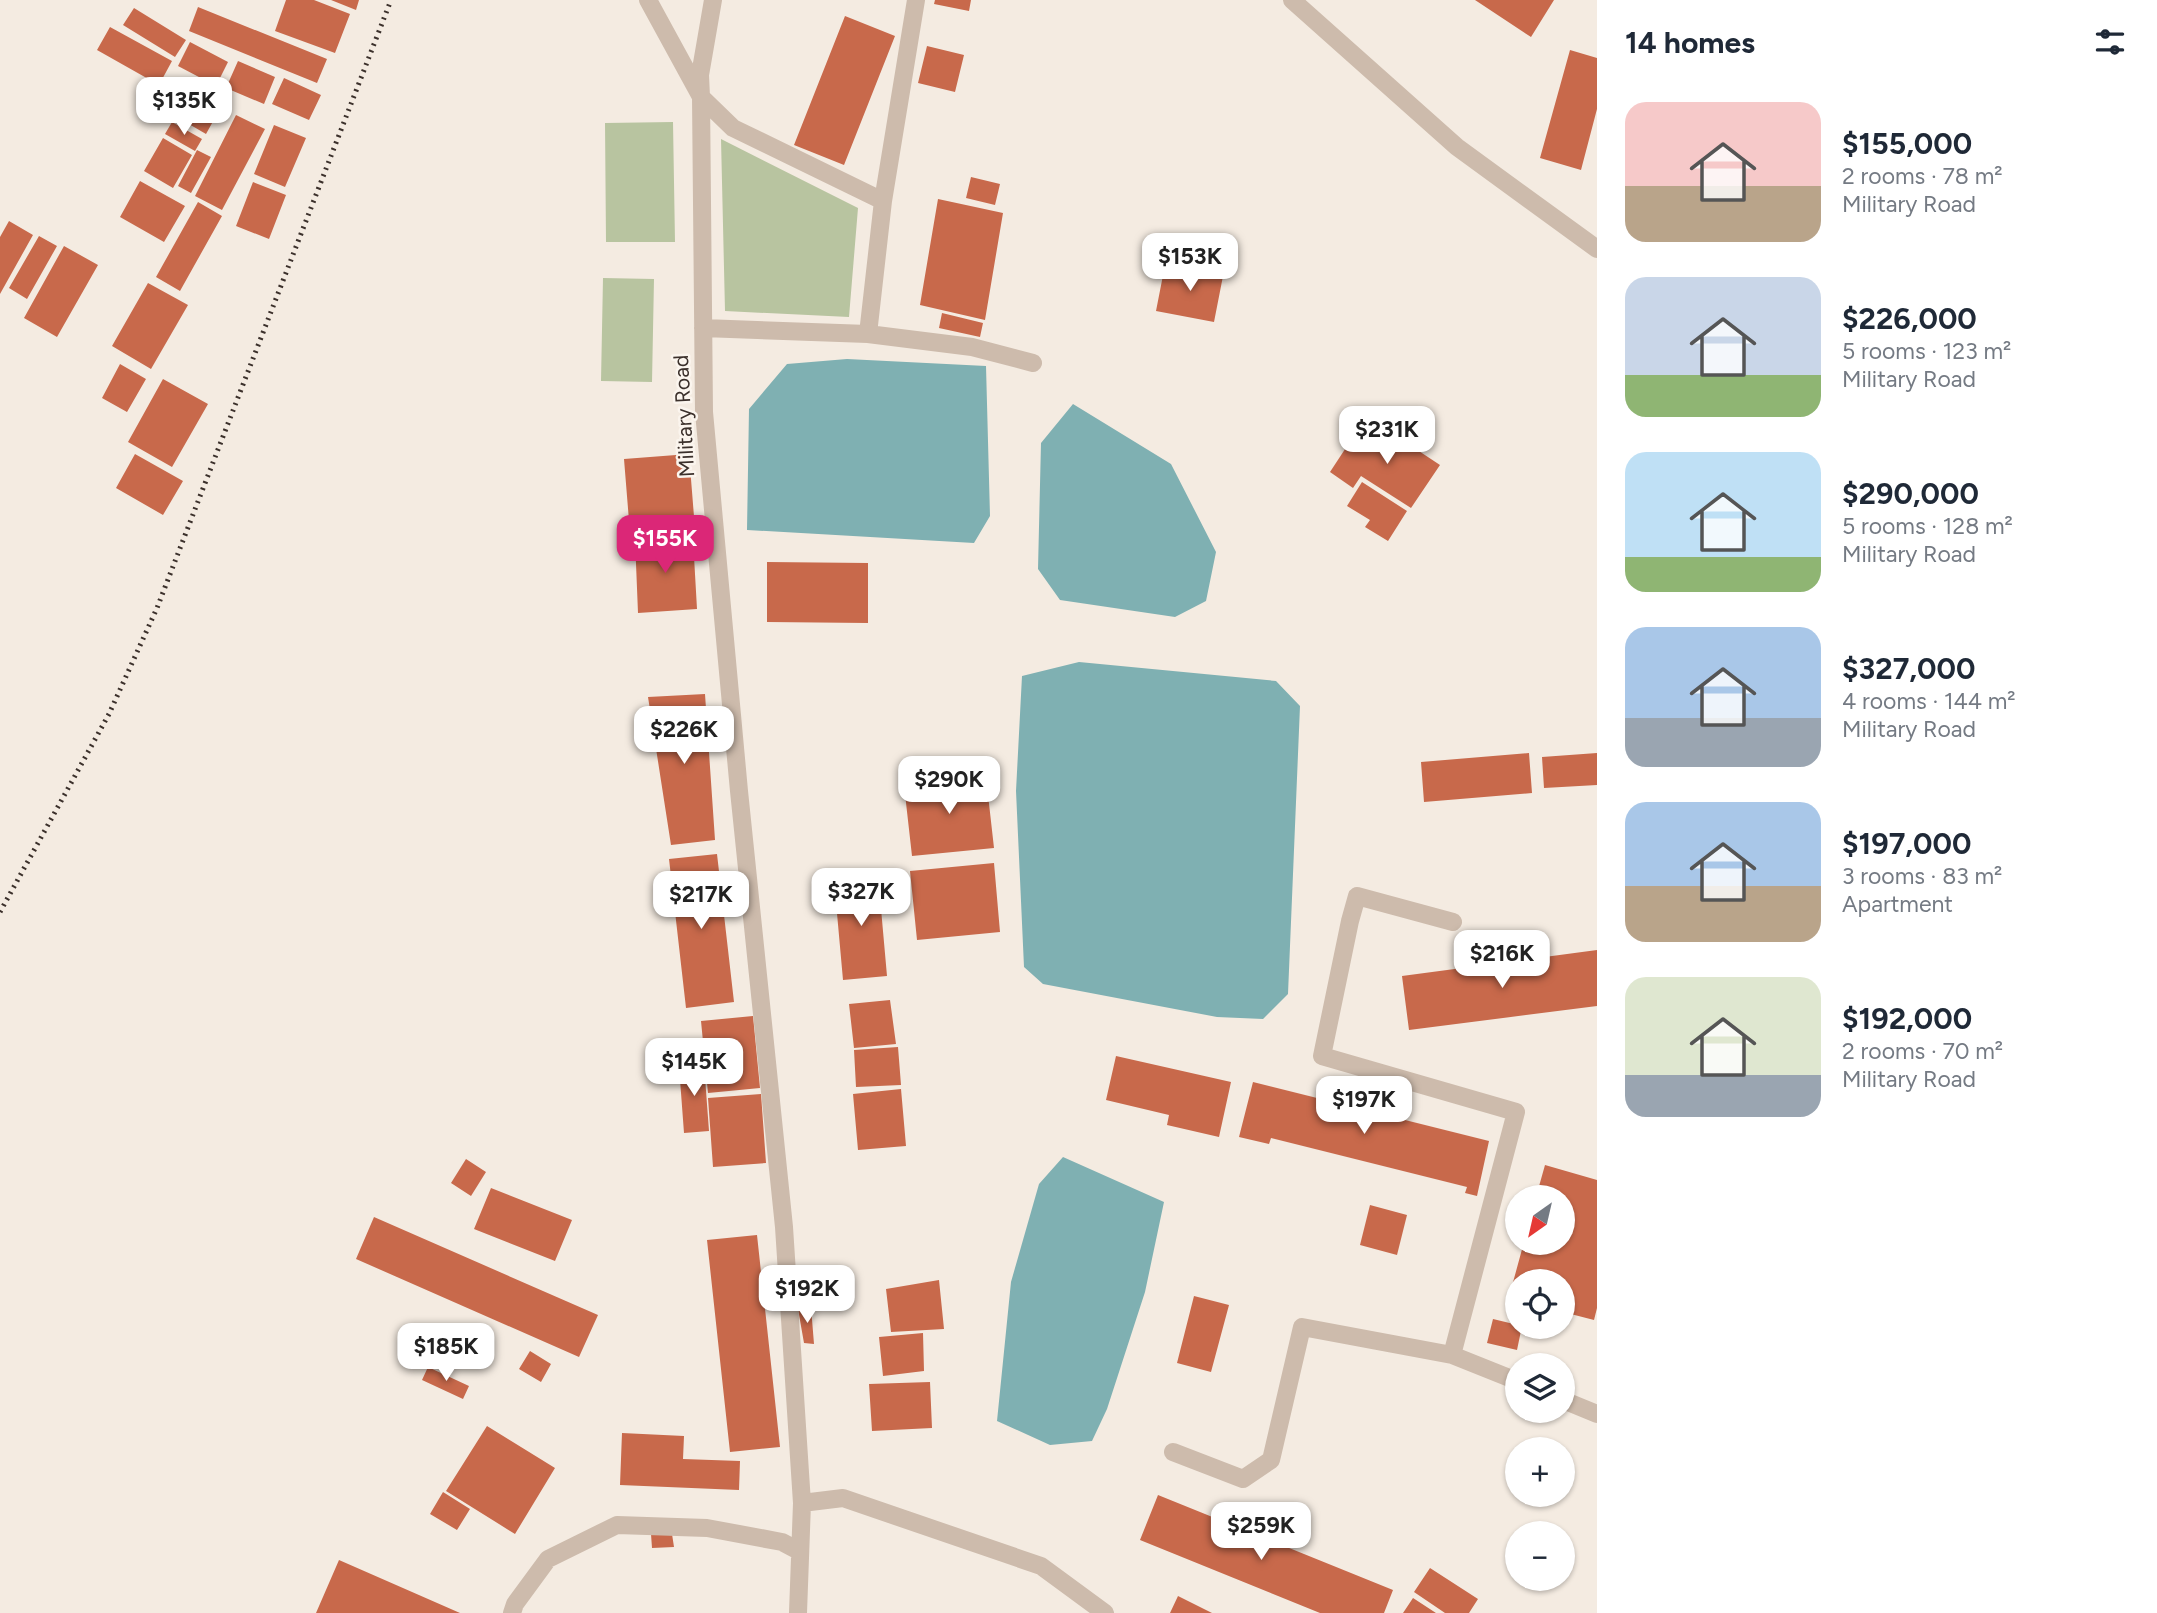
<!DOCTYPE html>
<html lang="en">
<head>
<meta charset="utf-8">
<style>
	body { margin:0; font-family:Figtree,sans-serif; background:#f6f6f7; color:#1f2937; height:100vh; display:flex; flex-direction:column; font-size:26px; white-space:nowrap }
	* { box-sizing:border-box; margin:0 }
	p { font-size:23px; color:#747a83 }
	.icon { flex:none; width:38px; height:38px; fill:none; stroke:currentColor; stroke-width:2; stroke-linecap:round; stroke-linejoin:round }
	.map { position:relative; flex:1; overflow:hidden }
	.sheet { display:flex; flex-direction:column; background:#fff; width:560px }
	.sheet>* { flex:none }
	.needle { width:46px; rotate:214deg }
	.fabs { position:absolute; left:1505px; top:1185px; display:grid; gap:14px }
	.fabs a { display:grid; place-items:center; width:70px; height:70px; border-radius:50%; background:#fff; box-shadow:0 2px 5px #0004; font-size:35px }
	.price { position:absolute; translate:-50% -60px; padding:0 16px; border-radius:14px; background:#fff; color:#222; font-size:23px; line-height:46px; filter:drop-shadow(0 2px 4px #0008) }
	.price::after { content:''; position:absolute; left:50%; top:42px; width:21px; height:16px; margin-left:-10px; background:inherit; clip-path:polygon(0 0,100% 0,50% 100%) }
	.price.current { background:#db2777; color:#fff }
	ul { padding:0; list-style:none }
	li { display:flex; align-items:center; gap:21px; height:175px; padding:0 28px }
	li span { display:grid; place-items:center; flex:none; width:196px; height:140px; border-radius:21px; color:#555 }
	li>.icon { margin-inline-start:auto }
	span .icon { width:84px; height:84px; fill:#fffc; stroke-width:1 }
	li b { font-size:30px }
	h2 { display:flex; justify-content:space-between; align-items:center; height:84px; padding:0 28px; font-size:30px }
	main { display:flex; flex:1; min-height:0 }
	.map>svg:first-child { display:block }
	.green { fill:#b8c4a0 }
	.water { fill:#7fb0b2 }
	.building { fill:#c8694b }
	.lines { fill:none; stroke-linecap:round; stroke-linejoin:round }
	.minor { stroke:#cdbbac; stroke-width:18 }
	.rail { stroke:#3b302b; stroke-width:5; stroke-dasharray:2 5; stroke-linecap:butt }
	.labels { text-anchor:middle; stroke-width:5; stroke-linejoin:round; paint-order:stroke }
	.street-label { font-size:21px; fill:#3b302b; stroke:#fbf5ee }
</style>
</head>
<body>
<main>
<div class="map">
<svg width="1597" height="1613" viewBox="0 0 1597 1613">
	<rect width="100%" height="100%" fill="#f4ebe1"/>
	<path class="green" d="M673,122L675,242H606L605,123Z
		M721,139L858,208L849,317L725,311Z
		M603,278L654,279L652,382L601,381Z"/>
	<path class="water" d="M847,359L986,366L990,516L974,543L747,530L749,409L787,364Z
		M1073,404L1171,464L1216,552L1206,601L1175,617L1060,600L1038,569L1041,443Z
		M1079,662L1276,681L1300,706L1288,994L1263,1019L1217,1017L1043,984L1024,967L1016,791L1022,676Z
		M1063,1157L1164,1202L1145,1292L1107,1409L1092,1441L1050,1445L997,1421L1011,1282L1039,1184Z"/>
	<path class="building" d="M286,0H314L350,14L335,53L275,31Z
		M331,0H359L356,10Z
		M935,0H971L969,11L934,4Z
		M1475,0H1554L1531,37Z
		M198,7L327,59L317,83L189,31Z
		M134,8L186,40L175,57L123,25Z
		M845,16L895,36L844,165L794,145Z
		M110,27L172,61L159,85L97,50Z
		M190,42L228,62L216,86L178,66Z
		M927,46L964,55L955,92L918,83Z
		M1570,50L1597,58V109L1581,170L1540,158Z
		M238,61L275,77L264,104L226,88Z
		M284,78L321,95L309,120L272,104Z
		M191,102L216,116L206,134L182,120Z
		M236,115L265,129L222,210L195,196Z
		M172,122L202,139L195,151L165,134Z
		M274,125L306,138L285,187L254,174Z
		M163,138L192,155L173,188L144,171Z
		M197,150L211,157L191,193L178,186Z
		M971,177L1000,184L995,205L966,198Z
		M140,181L185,206L164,242L120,217Z
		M253,182L286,195L269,239L236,226Z
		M938,199L1003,213L985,320L920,305Z
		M198,202L222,216L180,291L156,277Z
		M9,221L33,235L0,294V237Z
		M39,236L57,246L27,299L9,288Z
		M64,246L98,265L57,337L24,318Z
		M1165,265L1223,276L1214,322L1156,311Z
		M148,283L188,305L151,369L112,346Z
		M942,313L983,323L980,337L939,328Z
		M120,364L146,379L127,412L102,398Z
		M163,379L208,404L172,467L128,442Z
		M1378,424L1440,465L1411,508L1361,476L1353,488L1330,472L1351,440L1362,448Z
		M135,454L183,481L163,515L116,488Z
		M689,454L695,529L630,533L624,459Z
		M1362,482L1407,511L1388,541L1365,527L1370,520L1347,506Z
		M635,539H693L697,609L638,613Z
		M767,562L868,563V623L767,622Z
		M705,694L715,840L671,845L648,697Z
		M718,709H727L730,735L718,734Z
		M1529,753L1532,793L1424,802L1421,762Z
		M1597,753V785L1544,788L1542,757Z
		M986,777L994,848L912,856L904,785Z
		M717,854L734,1002L686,1008L669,859Z
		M994,863L1000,932L917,940L910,871Z
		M878,875L887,976L843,980L834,880Z
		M1597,950V1006L1409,1030L1402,976Z
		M890,1000L896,1044L854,1048L849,1004Z
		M753,1016L760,1088L708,1093L701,1021Z
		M898,1047L901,1085L856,1087L854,1050Z
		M1116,1056L1231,1082L1219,1137L1167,1125L1169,1115L1106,1100Z
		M704,1064L709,1131L684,1133L679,1066Z
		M1253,1082L1489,1141L1477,1196L1465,1193L1467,1187L1271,1138L1269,1144L1239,1137Z
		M901,1089L906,1146L858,1150L853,1094Z
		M761,1094L766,1163L713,1167L708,1098Z
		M466,1159L486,1172L471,1196L451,1183Z
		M1545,1165L1597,1180V1308L1594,1320L1563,1312V1281H1517V1299L1509,1297L1524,1242H1563V1197H1536Z
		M491,1188L572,1220L555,1261L474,1229Z
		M1370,1205L1407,1215L1397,1255L1360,1245Z
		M374,1217L598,1315L579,1357L356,1259Z
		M757,1235L780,1447L730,1452L707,1240Z
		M939,1280L944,1329L891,1332L886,1289Z
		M1194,1296L1229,1305L1211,1372L1177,1363Z
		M811,1307L814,1344L804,1343L798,1309Z
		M1493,1319L1522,1326L1517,1350L1487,1343Z
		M923,1333L924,1371L883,1376L879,1337Z
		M530,1351L551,1364L541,1382L519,1369Z
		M428,1367L469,1386L463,1399L422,1380Z
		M930,1382L932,1428L872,1431L869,1384Z
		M487,1426L555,1468L515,1534L446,1491Z
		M622,1433L684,1436L683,1459L740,1461L739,1490L620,1485Z
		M443,1492L470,1509L457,1530L430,1514Z
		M1158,1495L1393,1590L1384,1613H1320L1140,1540Z
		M651,1534H672L674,1547L652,1548Z
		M339,1560L460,1613H316Z
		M1430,1568L1478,1599L1469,1613H1445L1414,1592Z
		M1178,1596L1212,1613H1170Z
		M1413,1598L1436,1613H1403Z"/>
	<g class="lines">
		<path class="minor" d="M648,0L701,97L704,412L739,791L784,1227L802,1503L843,1498L1041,1566L1105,1613
			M713,0L700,75L701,97L733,128L883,201L916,0
			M1292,0L1457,147L1597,249
			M703,328L868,334L883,201
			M868,334L972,347L1033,363
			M1453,922L1357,896L1350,921L1322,1056L1516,1112L1452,1355L1517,1381
			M1563,1400L1597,1414
			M1173,1452L1243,1479L1271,1460L1302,1327L1452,1355
			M512,1613L515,1604L548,1559L617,1525L707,1528L782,1542L799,1551
			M798,1613L802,1503"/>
		<path class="rail" d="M0,912L109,714L157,608L391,0"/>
	</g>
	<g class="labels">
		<g class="street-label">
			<text transform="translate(684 416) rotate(-93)" y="7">Military Road</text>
		</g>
	</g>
</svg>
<div class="fabs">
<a><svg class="needle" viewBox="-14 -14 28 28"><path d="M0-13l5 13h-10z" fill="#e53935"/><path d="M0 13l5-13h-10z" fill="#747a83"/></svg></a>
<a><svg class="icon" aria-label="locate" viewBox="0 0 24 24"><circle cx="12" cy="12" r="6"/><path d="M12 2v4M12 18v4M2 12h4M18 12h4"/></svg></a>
<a><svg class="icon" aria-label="layers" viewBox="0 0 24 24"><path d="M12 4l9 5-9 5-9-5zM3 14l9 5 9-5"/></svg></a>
<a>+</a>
<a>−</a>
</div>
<b class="price" style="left:184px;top:137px">$135K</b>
<b class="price" style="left:1190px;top:293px">$153K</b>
<b class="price" style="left:1387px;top:466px">$231K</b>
<b class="price current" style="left:665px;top:575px">$155K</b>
<b class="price" style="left:684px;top:766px">$226K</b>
<b class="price" style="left:949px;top:816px">$290K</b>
<b class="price" style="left:861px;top:928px">$327K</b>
<b class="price" style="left:701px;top:931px">$217K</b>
<b class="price" style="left:1502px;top:990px">$216K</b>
<b class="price" style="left:694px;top:1098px">$145K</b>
<b class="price" style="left:1364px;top:1136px">$197K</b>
<b class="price" style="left:807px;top:1325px">$192K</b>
<b class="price" style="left:446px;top:1383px">$185K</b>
<b class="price" style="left:1261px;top:1562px">$259K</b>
</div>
<section class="sheet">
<h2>14 homes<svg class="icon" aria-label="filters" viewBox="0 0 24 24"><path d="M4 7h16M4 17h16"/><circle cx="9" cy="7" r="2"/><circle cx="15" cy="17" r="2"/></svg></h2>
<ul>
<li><span style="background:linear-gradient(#f6c9c9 60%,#b9a48a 0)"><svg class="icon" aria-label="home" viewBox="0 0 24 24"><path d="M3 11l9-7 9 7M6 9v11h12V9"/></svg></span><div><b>$155,000</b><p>2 rooms · 78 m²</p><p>Military Road</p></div></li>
<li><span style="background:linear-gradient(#c9d6e8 70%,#8fb573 0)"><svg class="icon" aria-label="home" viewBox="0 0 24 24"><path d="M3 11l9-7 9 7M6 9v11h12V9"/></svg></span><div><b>$226,000</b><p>5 rooms · 123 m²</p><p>Military Road</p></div></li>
<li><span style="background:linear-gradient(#bfe0f5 75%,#8fb573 0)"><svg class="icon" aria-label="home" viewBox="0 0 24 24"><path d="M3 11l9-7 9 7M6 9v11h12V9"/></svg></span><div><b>$290,000</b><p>5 rooms · 128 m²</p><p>Military Road</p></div></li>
<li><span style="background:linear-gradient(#a9c7e8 65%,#9aa5b1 0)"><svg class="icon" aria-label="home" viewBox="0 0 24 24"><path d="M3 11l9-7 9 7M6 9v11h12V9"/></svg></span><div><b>$327,000</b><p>4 rooms · 144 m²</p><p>Military Road</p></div></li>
<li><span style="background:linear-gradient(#a9c7e8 60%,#b9a48a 0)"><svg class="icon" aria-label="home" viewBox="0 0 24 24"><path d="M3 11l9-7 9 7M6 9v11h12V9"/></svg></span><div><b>$197,000</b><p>3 rooms · 83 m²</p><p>Apartment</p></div></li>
<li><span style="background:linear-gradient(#dfe7d0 70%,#9aa5b1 0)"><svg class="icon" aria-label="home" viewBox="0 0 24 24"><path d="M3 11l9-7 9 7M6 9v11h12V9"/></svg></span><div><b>$192,000</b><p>2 rooms · 70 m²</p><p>Military Road</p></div></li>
</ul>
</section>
</main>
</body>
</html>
